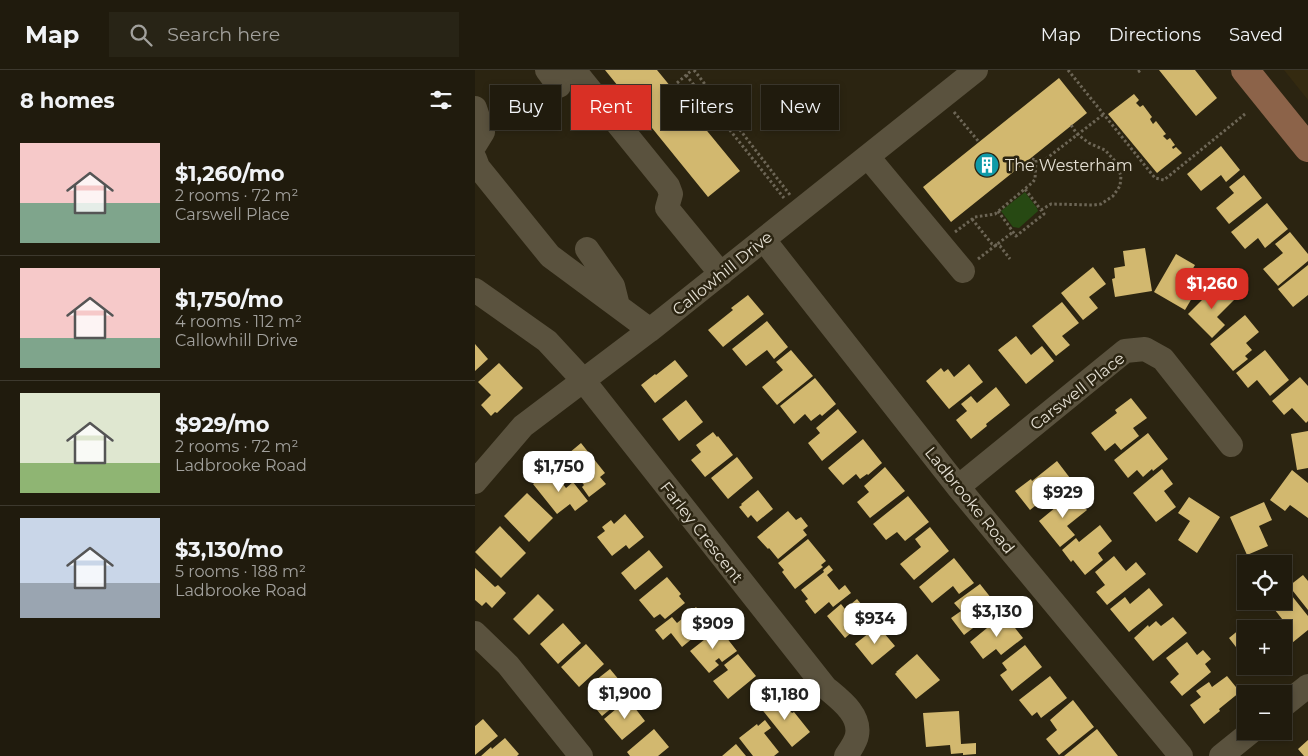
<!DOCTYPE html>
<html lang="en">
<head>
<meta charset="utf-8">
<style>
	body { margin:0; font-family:Montserrat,sans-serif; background:#282416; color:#f1f3f6; height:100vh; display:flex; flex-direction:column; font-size:19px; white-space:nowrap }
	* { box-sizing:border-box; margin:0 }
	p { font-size:16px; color:#a2a19d }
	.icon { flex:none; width:28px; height:28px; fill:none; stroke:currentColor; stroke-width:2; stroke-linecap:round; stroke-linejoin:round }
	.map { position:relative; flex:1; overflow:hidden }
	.sheet { display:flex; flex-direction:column; background:#201b0d; width:475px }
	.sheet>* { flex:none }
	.top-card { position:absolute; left:15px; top:15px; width:475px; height:45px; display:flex; gap:10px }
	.fabs { position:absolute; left:762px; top:485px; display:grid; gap:10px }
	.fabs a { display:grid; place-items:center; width:55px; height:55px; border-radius:0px; background:#201b0d; box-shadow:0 2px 8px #0003,0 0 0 1px #3d392e; font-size:25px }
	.price { position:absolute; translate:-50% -42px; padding:0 11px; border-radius:10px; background:#fff; color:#222; font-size:16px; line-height:32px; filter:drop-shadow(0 1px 2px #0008) }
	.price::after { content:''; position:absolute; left:50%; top:30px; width:15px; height:11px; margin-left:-8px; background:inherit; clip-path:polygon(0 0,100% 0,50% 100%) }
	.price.active { background:#d93025; color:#fff }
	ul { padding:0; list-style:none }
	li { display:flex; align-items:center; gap:15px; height:125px; padding:0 20px }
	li+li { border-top:1px solid #3d392e }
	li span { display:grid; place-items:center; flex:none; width:140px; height:100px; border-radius:0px; color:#555 }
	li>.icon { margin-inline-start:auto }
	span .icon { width:60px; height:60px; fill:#fffc; stroke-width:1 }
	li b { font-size:21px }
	h2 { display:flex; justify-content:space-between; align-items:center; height:60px; padding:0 20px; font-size:21px }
	.pill { padding:0 18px; border-radius:0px; background:#201b0d; box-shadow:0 2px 8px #0003,0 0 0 1px #3d392e; font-size:18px; line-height:45px }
	.pill.active { background:#d93025; color:#fff }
	header { display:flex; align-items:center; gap:30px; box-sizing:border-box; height:70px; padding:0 25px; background:#201b0d; border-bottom:1px solid #3d392e }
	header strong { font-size:24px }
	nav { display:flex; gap:28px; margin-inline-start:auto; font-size:18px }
	.search { width:350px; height:45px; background:#282416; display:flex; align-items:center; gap:12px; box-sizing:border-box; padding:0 18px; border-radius:0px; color:#a2a19d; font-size:19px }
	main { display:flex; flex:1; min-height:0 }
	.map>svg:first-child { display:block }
	.built { fill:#342a10 }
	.green { fill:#274913 }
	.building { fill:#d2b86f }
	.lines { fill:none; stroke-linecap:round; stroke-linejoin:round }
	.path { stroke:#6d6656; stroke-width:3; stroke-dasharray:2.5 2.5; stroke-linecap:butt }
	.minor { stroke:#5a523e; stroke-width:24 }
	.major { stroke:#8c6349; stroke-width:28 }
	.labels { text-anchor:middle; stroke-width:5; stroke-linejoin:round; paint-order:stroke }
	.poi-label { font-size:16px; fill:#e4dfd3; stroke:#2b2411; text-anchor:start }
	.street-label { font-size:16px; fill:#e4dfd3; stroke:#2b2411 }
</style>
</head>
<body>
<header>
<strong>Map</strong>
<div class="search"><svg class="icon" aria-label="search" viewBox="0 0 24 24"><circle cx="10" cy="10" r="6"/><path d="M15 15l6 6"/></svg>Search here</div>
<nav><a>Map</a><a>Directions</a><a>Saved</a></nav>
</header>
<main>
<section class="sheet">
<h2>8 homes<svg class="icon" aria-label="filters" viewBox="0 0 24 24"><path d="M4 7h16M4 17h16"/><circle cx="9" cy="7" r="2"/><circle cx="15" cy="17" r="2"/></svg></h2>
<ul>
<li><span style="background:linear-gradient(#f6c9c9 60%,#7fa58c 0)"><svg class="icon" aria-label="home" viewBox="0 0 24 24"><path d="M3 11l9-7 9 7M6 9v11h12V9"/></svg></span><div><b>$1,260/mo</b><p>2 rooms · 72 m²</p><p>Carswell Place</p></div></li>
<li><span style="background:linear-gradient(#f6c9c9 70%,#7fa58c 0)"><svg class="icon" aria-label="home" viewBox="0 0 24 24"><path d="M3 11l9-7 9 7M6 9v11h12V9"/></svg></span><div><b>$1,750/mo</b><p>4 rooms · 112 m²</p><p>Callowhill Drive</p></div></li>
<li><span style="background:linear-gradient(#dfe7d0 70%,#8fb573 0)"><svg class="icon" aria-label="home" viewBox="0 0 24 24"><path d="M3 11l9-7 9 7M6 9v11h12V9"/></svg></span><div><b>$929/mo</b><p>2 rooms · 72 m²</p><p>Ladbrooke Road</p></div></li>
<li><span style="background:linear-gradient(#c9d6e8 65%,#9aa5b1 0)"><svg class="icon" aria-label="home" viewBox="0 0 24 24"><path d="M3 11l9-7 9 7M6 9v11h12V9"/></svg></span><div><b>$3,130/mo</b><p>5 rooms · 188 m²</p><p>Ladbrooke Road</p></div></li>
</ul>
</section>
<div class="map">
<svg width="833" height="686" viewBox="0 0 833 686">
	<rect width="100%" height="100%" fill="#2b2411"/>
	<path class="built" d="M809,0H833V30Z"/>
	<path class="green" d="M550,122L562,138L563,141L544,158L538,157L526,141Z"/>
	<path class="building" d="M130,0H182L265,101L233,127Z
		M684,0H720L742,28L721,46Z
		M584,8L612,43L476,152L448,117Z
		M659,24L664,30L661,33L665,37L668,35L677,47L675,49L676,51L678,54L681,51L691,64L688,66L692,70L695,68L700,75L697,77L698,79L701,77L707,83L682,103L633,44Z
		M746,76L765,100L751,112L746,105L726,121L712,104Z
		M769,105L787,128L754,154L741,138L759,123L754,117Z
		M792,133L813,159L790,178L783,168L770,179L756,162Z
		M815,162L833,184V191L803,216L788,199L808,183L800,174Z
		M670,178L677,221L640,227L637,209L640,208L639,198L650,196L648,181Z
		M701,184L720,195L708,216L720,223L710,240L679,222Z
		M833,195V225L818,237L803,219Z
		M618,197L631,214L614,227L623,238L608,250L586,223Z
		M744,213L760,229L742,247L750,255L737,268L713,244Z
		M273,225L289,244L248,277L233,260L258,240L256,238Z
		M587,232L604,253L587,266L595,275L581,286L557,256Z
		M770,245L784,262L771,273L777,280L770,286L773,289L758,301L735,274Z
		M292,251L313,277L299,289L292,280L271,296L257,279Z
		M541,266L556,285L567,276L579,291L551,314L523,280Z
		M0,274L13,289L0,301Z
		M316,280L338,306L302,335L287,317L308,300L301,292Z
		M790,280L814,310L795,326L782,310L773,318L761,303Z
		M200,290L213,306L180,333L166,315L180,304L181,305Z
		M24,293L48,318L22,343L20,342L16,346L6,335L16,325L3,312Z
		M494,294L508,312L474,339L451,311L466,298L469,302L473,299L479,307Z
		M825,307L833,316V351L831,353L817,338L809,345L797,331Z
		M340,308L361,334L347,346L345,344L336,351L330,344L319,354L305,336Z
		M521,317L535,335L511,354L512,356L496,369L481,350L492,341L486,334L496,326L502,333Z
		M656,328L672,348L658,358L664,366L646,380L640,373L630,381L616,363L642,343L640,340Z
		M211,330L228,352L204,371L187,349Z
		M363,339L382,362L347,391L333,373L345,363L341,358Z
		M833,361V398L822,400L816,364Z
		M238,362L242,367L243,366L258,385L230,407L216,390L226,382L221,375Z
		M673,363L693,389L678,401L677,399L668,407L662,400L653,408L639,390Z
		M388,369L407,393L393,405L392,404L385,409L381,404L368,415L353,398Z
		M106,373L130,403L125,407L131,414L114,427L107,417L109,415L98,401L94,405L84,393L89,389L88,388Z
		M262,387L278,408L253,429L236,408Z
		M582,391L595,408L555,440L540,421L556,409L557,411Z
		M410,397L430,421L395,448L382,432L394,422L389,416Z
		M76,399L91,418L98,412L113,431L100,441L95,434L82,444L58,414Z
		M687,399L698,414L689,421L701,437L681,452L658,423Z
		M817,400L833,413V448L815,435L810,441L795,430Z
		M283,420L298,439L282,452L276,445L273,448L264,437L267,435L266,434Z
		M52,423L78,448L54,472L29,446Z
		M598,423L612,440L592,456L600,465L585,477L564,451Z
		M433,426L454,452L430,471L422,462L411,470L398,454Z
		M714,427L745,447L722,483L703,470L715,451L703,443Z
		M789,432L797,450L784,456L793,476L772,485L755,447Z
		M313,441L321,450L326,447L333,456L328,460L332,465L303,489L294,478L293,479L282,467Z
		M150,444L169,467L154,479L151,475L137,486L122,467L130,461L127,457L136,450L139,454Z
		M625,455L637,471L623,483L628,490L610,505L598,490L596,492L587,480L601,468L604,472Z
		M25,456L51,483L26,508L0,482Z
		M455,457L474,481L439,510L425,494L446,477L440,469Z
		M333,469L351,491L346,495L348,497L320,519L307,502L309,500L303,493Z
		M174,480L188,497L160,520L146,503Z
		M639,486L651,501L661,492L671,504L632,535L621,522L630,515L620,502Z
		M479,488L499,513L484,524L478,516L457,533L444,517Z
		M354,495L358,500L352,505L364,520L370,515L376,523L358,537L354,532L340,544L330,531L333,529L326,520L349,502L348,500Z
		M0,498L20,517L23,515L31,523L17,538L11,532L7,536L0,530Z
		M828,505L833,511V540L814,516Z
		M192,507L206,524L204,526L210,533L190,549L185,544L179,548L164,530Z
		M505,514L524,538L489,565L476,548L486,541L479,533Z
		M674,518L688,535L654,562L635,539L650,527L655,534Z
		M813,521L833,546V560L812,577L809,573V559H805L811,554L796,535L800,531H809V524Z
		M63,524L79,540L54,565L38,549Z
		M382,529L396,546L370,568L352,546L366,534L370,539Z
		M221,537L235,554L207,577L196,563L188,570L180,560L197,547L202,553Z
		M529,544L548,568L526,585L521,579L508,589L495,572Z
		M698,547L712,563L678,591L659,568L673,555L674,557L681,551L686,556Z
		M88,553L106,573L83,594L65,574Z
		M771,554L775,559H771V590L754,568Z
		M403,556L420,576L397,595L380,574Z
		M244,558L262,581L247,592L244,588L240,591L244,595L234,603L215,581Z
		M712,572L722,585L728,580L736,589L730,594L736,602L707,626L695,612L704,604L691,588Z
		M111,574L129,594L104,617L86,597Z
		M550,575L567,597L537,621L525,605L532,600L527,593Z
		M263,584L281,606L253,629L238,611L253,600L249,595Z
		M442,584L465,610L441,629L420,604L422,602H421Z
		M135,599L155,623L127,646L113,629L126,618L121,610Z
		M575,606L592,628L566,648L562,642L557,646L544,630Z
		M752,606L765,622L744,639L745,641L729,654L715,635L726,627L721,621L734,612L737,617Z
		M301,624L317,643L319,642L335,662L317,677L285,637Z
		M153,629L170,651L147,670L129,649Z
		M598,630L619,657L584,685L571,669L582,660L575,650Z
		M484,641L486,674L501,673V684L488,685V683L476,684L475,675L451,677L448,643Z
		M8,649L23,666L0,685V656Z
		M290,650L296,658L289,663L304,682L299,686H278L264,668L282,654L283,656Z
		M179,659L194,677L183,686H155L152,682Z
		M622,659L643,686H589Z
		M30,668L44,684L42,686H6L16,677L17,679Z
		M833,670V686H829L823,679Z
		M261,674L271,686H247Z"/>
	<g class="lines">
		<path class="path" d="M219,0L315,125
			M593,0L680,108L689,110L770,44
			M663,2L666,0
			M211,5L309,128
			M202,13L217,0
			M479,42L504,72
			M557,89L567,92L629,44
			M566,140L576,134L619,135L626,134L638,126L645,116L646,106L640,91L630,80L614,73L602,64L596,55
			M523,141L541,166L569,144L550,119
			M497,149L517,174L525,176L535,189
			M480,162L500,147L520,144L558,112L560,109L561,90
			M503,189L538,162"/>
		<path class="minor" d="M72,0L84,16
			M99,0L193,116L196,124L192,138L246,204
			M0,38L8,62L0,75
			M393,87L488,201
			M0,89L3,97L75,186L175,260
			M289,170L483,417L706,686
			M112,179L138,216L143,236
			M0,220L72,271L108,310L350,617C364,629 386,644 382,665C381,672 375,680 371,686
			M0,412L48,356L175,260L501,0
			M483,417L650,281L670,279L688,289L756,375
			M0,563L33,595L106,686
			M809,635L833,616
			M746,686L777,661"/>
		<path class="major" d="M770,0L833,78"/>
	</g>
	<defs>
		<symbol id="building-disc" viewBox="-11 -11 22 22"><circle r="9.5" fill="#0f9aa8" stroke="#2b2411"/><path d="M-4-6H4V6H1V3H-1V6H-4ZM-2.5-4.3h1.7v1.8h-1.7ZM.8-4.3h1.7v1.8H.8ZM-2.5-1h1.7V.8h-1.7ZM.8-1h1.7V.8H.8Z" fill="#fff"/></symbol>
	</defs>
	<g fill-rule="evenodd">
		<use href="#building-disc" x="498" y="81" width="28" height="28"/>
	</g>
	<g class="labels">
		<g class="poi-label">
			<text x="530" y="101">The Westerham</text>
		</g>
		<g class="street-label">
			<text transform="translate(247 203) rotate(-39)" y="6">Callowhill Drive</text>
			<text transform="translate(602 321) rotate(-38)" y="6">Carswell Place</text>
			<text transform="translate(495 430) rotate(51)" y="6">Ladbrooke Road</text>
			<text transform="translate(227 462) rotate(52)" y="6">Farley Crescent</text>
		</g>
	</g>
</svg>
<div class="fabs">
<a><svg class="icon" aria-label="locate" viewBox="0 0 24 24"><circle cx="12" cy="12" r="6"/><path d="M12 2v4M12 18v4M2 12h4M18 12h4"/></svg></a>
<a>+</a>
<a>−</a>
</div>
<b class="price active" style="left:737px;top:240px">$1,260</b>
<b class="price" style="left:84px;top:423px">$1,750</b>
<b class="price" style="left:588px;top:449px">$929</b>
<b class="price" style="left:522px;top:568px">$3,130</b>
<b class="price" style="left:400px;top:575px">$934</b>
<b class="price" style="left:238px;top:580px">$909</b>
<b class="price" style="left:150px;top:650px">$1,900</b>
<b class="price" style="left:310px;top:651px">$1,180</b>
<div class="top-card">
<a class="pill">Buy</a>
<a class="pill active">Rent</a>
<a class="pill">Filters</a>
<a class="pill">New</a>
</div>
</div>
</main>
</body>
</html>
